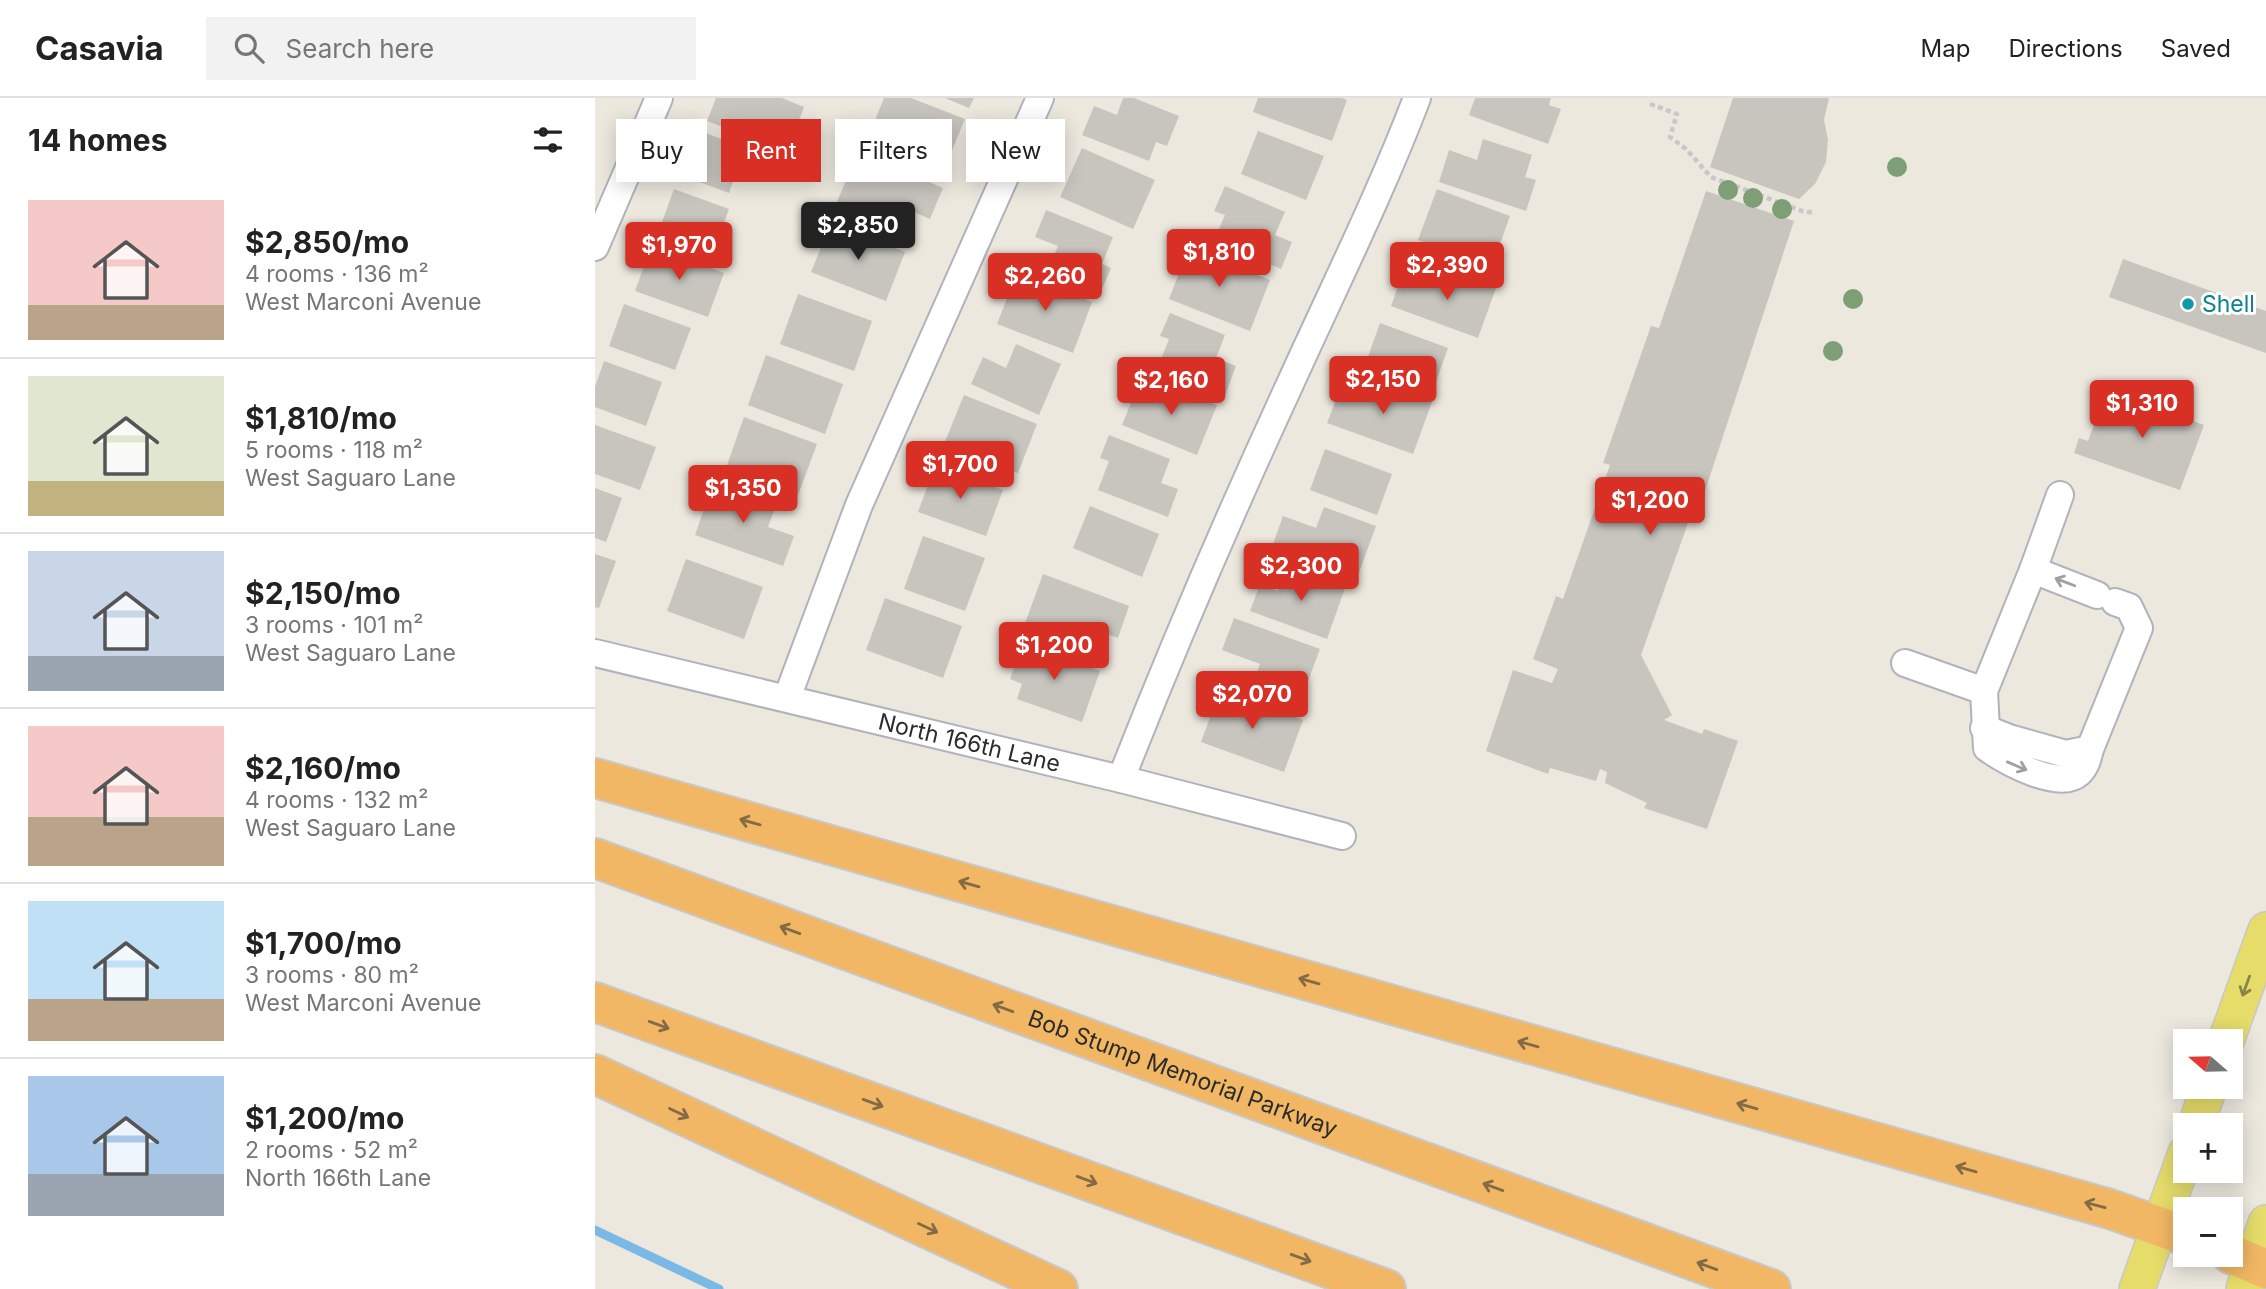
<!DOCTYPE html>
<html lang="en">
<head>
<meta charset="utf-8">
<style>
	body { margin:0; font-family:Inter,sans-serif; background:#f2f2f2; color:#222; height:100vh; display:flex; flex-direction:column; font-size:26px; white-space:nowrap }
	* { box-sizing:border-box; margin:0 }
	p { font-size:23px; color:#767676 }
	.icon { flex:none; width:38px; height:38px; fill:none; stroke:currentColor; stroke-width:2; stroke-linecap:round; stroke-linejoin:round }
	.map { position:relative; flex:1; overflow:hidden }
	.side { display:flex; flex-direction:column; background:#fff; width:595px }
	.side>* { flex:none }
	.guide { position:absolute; left:21px; top:21px; width:665px; height:63px; display:flex; gap:14px }
	.needle { width:46px; rotate:290deg }
	.controls { position:absolute; left:1578px; top:931px; display:grid; gap:14px }
	.controls a { display:grid; place-items:center; width:70px; height:70px; border-radius:0px; background:#fff; box-shadow:0 4px 18px #0003; font-size:35px }
	.price { position:absolute; translate:-50% -60px; padding:0 16px; border-radius:7px; background:#d93025; color:#fff; font-size:23px; line-height:46px; filter:drop-shadow(0 2px 4px #0008) }
	.price::after { content:''; position:absolute; left:50%; top:42px; width:21px; height:16px; margin-left:-10px; background:inherit; clip-path:polygon(0 0,100% 0,50% 100%) }
	.price.on { background:#222; color:#fff }
	ul { padding:0; list-style:none }
	li { display:flex; align-items:center; gap:21px; height:175px; padding:0 28px }
	li+li { border-top:2px solid #e0e0e0 }
	li span { display:grid; place-items:center; flex:none; width:196px; height:140px; border-radius:0px; color:#555 }
	li>.icon { margin-inline-start:auto }
	span .icon { width:84px; height:84px; fill:#fffc; stroke-width:1 }
	li b { font-size:30px }
	h2 { display:flex; justify-content:space-between; align-items:center; height:84px; padding:0 28px; font-size:30px }
	.pill { padding:0 24px; border-radius:0px; background:#fff; box-shadow:0 4px 18px #0003; font-size:24px; line-height:63px }
	.pill.on { background:#d93025; color:#fff }
	header { display:flex; align-items:center; gap:42px; box-sizing:border-box; height:98px; padding:0 35px; background:#fff; border-bottom:2px solid #e0e0e0 }
	header strong { font-size:33px }
	nav { display:flex; gap:38px; margin-inline-start:auto; font-size:24px }
	.search { width:490px; height:63px; background:#f2f2f2; display:flex; align-items:center; gap:18px; box-sizing:border-box; padding:0 24px; border-radius:0px; color:#767676; font-size:26px }
	main { display:flex; flex:1; min-height:0 }
	.map>svg:first-child { display:block }
	.lines { fill:none; stroke-linecap:round; stroke-linejoin:round }
	.stream { stroke:#7ab8e5; stroke-width:9 }
	.building { fill:#c7c5be }
	.minor-casing { stroke:#b2b2bd; stroke-width:30 }
	.major-casing { stroke:#c8c8c8; stroke-width:38 }
	.highway-casing { stroke:#c8c8c8; stroke-width:42 }
	.path { stroke:#c8c8c8; stroke-width:4.5; stroke-dasharray:5 3.5; stroke-linecap:butt }
	.minor { stroke:#fff; stroke-width:26 }
	.major { stroke:#e5dc6a; stroke-width:35 }
	.highway { stroke:#f1b764; stroke-width:38 }
	.tree { fill:#7e9f76 }
	.oneway { stroke:#a0a0a0 }
	.oneway2 { stroke:#846a45 }
	.oneway3 { stroke:#88844a }
	.culture-dot { fill:#0f9aa8; stroke:#fff; stroke-width:2.5 }
	.labels { text-anchor:middle; stroke-width:6; stroke-linejoin:round; paint-order:stroke }
	.culture-label { font-size:23px; fill:#0d838f; stroke:#fff; text-anchor:start }
	.street-label { font-size:23px; fill:#2b2b2b; stroke:#fff }
</style>
</head>
<body>
<header>
<strong>Casavia</strong>
<div class="search"><svg class="icon" aria-label="search" viewBox="0 0 24 24"><circle cx="10" cy="10" r="6"/><path d="M15 15l6 6"/></svg>Search here</div>
<nav><a>Map</a><a>Directions</a><a>Saved</a></nav>
</header>
<main>
<section class="side">
<h2>14 homes<svg class="icon" aria-label="filters" viewBox="0 0 24 24"><path d="M4 7h16M4 17h16"/><circle cx="9" cy="7" r="2"/><circle cx="15" cy="17" r="2"/></svg></h2>
<ul>
<li><span style="background:linear-gradient(#f6c9c9 75%,#b9a48a 0)"><svg class="icon" aria-label="home" viewBox="0 0 24 24"><path d="M3 11l9-7 9 7M6 9v11h12V9"/></svg></span><div><b>$2,850/mo</b><p>4 rooms · 136 m²</p><p>West Marconi Avenue</p></div></li>
<li><span style="background:linear-gradient(#dfe7d0 75%,#c2b280 0)"><svg class="icon" aria-label="home" viewBox="0 0 24 24"><path d="M3 11l9-7 9 7M6 9v11h12V9"/></svg></span><div><b>$1,810/mo</b><p>5 rooms · 118 m²</p><p>West Saguaro Lane</p></div></li>
<li><span style="background:linear-gradient(#c9d6e8 75%,#9aa5b1 0)"><svg class="icon" aria-label="home" viewBox="0 0 24 24"><path d="M3 11l9-7 9 7M6 9v11h12V9"/></svg></span><div><b>$2,150/mo</b><p>3 rooms · 101 m²</p><p>West Saguaro Lane</p></div></li>
<li><span style="background:linear-gradient(#f6c9c9 65%,#b9a48a 0)"><svg class="icon" aria-label="home" viewBox="0 0 24 24"><path d="M3 11l9-7 9 7M6 9v11h12V9"/></svg></span><div><b>$2,160/mo</b><p>4 rooms · 132 m²</p><p>West Saguaro Lane</p></div></li>
<li><span style="background:linear-gradient(#bfe0f5 70%,#b9a48a 0)"><svg class="icon" aria-label="home" viewBox="0 0 24 24"><path d="M3 11l9-7 9 7M6 9v11h12V9"/></svg></span><div><b>$1,700/mo</b><p>3 rooms · 80 m²</p><p>West Marconi Avenue</p></div></li>
<li><span style="background:linear-gradient(#a9c7e8 70%,#9aa5b1 0)"><svg class="icon" aria-label="home" viewBox="0 0 24 24"><path d="M3 11l9-7 9 7M6 9v11h12V9"/></svg></span><div><b>$1,200/mo</b><p>2 rooms · 52 m²</p><p>North 166th Lane</p></div></li>
</ul>
</section>
<div class="map">
<svg width="1671" height="1191" viewBox="0 0 1671 1191">
	<rect width="100%" height="100%" fill="#ece8de"/>
	<g class="lines">
		<path class="stream" d="M0,1132L124,1191"/>
	</g>
	<path class="building" d="M121,0H187L209,9L192,54L112,23Z
		M289,0H316L370,21L349,72L272,42Z
		M350,0H379L374,10Z
		M528,0H539L584,18L572,48L561,44L554,63L487,37L499,8L522,17Z
		M663,0H747L752,2L737,43L658,14Z
		M880,0H956L954,7L966,11L953,46L874,17Z
		M1138,0H1234L1229,22L1233,42L1231,64L1220,86L1204,101L1115,69Z
		M663,33L729,58L711,102L646,76Z
		M108,34L150,50L134,95L91,79Z
		M888,41L937,57L930,79L941,82L931,113L844,84L854,52L882,62Z
		M487,50L560,82L538,131L465,99Z
		M263,54L348,90L335,121L312,111L304,130L242,104Z
		M630,88L690,114L680,137L697,144L686,171L619,142L630,117L619,113Z
		M79,91L134,111L118,155L63,135Z
		M842,91L915,118L897,169L823,142Z
		M1111,93L1199,123L1108,399L1103,397L1046,557L1077,617L1069,622L1107,636L1109,631L1143,643L1112,731L1049,710L1052,705L1010,685L1012,674L1005,671L1001,683L955,670L953,676L891,653L918,572L957,585L963,571L938,561L961,498L968,501L1015,367L1008,365L1056,228L1064,230Z
		M451,112L518,139L507,166L516,170L506,193L453,172L463,148L440,139Z
		M236,125L310,154L291,203L216,174Z
		M56,149L129,175L113,219L40,193Z
		M594,150L675,182L655,233L574,201Z
		M1528,161L1671,213V255L1514,199Z
		M853,173L901,190L883,240L796,208L807,177L846,191Z
		M422,175L497,204L478,255L402,226Z
		M203,196L277,223L259,273L185,246Z
		M29,206L96,230L80,272L14,248Z
		M575,215L630,237L621,260L641,268L630,297L563,269L574,241L565,238Z
		M785,225L853,250L838,292L770,267Z
		M421,246L466,266L444,317L376,286L388,259L411,270Z
		M171,257L248,286L230,336L153,307Z
		M9,263L67,284L51,328L0,309V289Z
		M775,282L837,304L818,356L732,325L744,294L768,303Z
		M561,283L622,307L602,357L527,327L541,292L555,298Z
		M1512,292L1609,327L1585,392L1479,355L1484,340L1493,343Z
		M369,297L442,326L423,375L349,346Z
		M149,319L222,346L203,397L131,370Z
		M0,327L61,349L45,392L0,376Z
		M514,337L575,361L566,385L583,391L573,419L503,392L514,363L505,360Z
		M730,351L797,376L782,417L715,392Z
		M340,368L408,392L391,438L323,414Z
		M118,385L181,407L173,429L199,438L188,468L100,437Z
		M0,390L27,400L11,444L0,440Z
		M495,408L564,436L547,479L478,450Z
		M729,409L781,428L762,480L677,449L688,418L721,430Z
		M328,438L390,460L370,513L309,491Z
		M0,456L21,463L4,510L0,509Z
		M91,461L168,489L149,541L72,513Z
		M692,469L750,490L732,541L655,513L665,486L683,493Z
		M448,476L534,508L523,540L498,531L491,551L429,528Z
		M290,500L367,528L348,580L271,552Z
		M639,520L725,551L705,604L658,587L665,566L627,552Z
		M428,545L505,573L487,624L422,601L427,586L415,581Z
		M625,592L708,622L689,674L606,644Z"/>
	<g class="lines">
		<defs>
			<g id="minor">
				<path d="M0,149L64,0"/>
				<path d="M1438,472L1502,497"/>
				<path id="s1" d="M0,555L526,681L747,738"/>
				<path d="M1310,565L1389,593L1438,472L1465,397"/>
				<path d="M1389,593L1392,650C1410,663 1464,693 1484,675C1491,668 1493,660 1495,651L1544,530L1534,509L1520,504"/>
				<path d="M192,600L264,407L445,0"/>
				<path d="M1389,630L1414,640L1471,656L1495,651"/>
				<path d="M526,681C578,548 635,416 695,286C738,191 785,97 822,0"/>
			</g>
			<path id="major" d="M1631,943L1671,832
				M1601,1027L1614,989
				M1542,1191L1591,1055
				M1649,1191L1671,1125"/>
			<g id="highway">
				<path d="M0,680L1515,1111L1591,1138"/>
				<path id="s2" d="M0,760L1176,1191"/>
				<path d="M0,904L791,1191"/>
				<path d="M0,976L463,1191"/>
				<path d="M1636,1156L1671,1171"/>
			</g>
		</defs>
		<use href="#minor" class="minor-casing"/>
		<use href="#major" class="major-casing"/>
		<use href="#highway" class="highway-casing"/>
		<path class="path" d="M1055,6L1082,16L1075,39L1091,51L1116,79L1207,113L1220,115"/>
		<use href="#minor" class="minor"/>
		<use href="#major" class="major"/>
		<use href="#highway" class="highway"/>
	</g>
	<g class="tree">
		<circle cx="1302" cy="69" r="10"/>
		<circle cx="1133" cy="92" r="10"/>
		<circle cx="1158" cy="100" r="10"/>
		<circle cx="1187" cy="111" r="10"/>
		<circle cx="1258" cy="201" r="10"/>
		<circle cx="1238" cy="253" r="10"/>
	</g>
	<defs><path id="oneway-shaft" d="M-6 0H5M1.5-3L5.5 0L1.5 3" fill="none" stroke-width="1.6" stroke-linecap="round" stroke-linejoin="round" transform="scale(1.75)"/></defs>
	<g class="oneway">
		<use href="#oneway-shaft" transform="translate(1470 484) rotate(-159)"/>
		<use href="#oneway-shaft" transform="translate(1422 668) rotate(23)"/>
	</g>
	<g class="oneway2">
		<use href="#oneway-shaft" transform="translate(155 724) rotate(-164)"/>
		<use href="#oneway-shaft" transform="translate(374 786) rotate(-164)"/>
		<use href="#oneway-shaft" transform="translate(195 832) rotate(-160)"/>
		<use href="#oneway-shaft" transform="translate(714 883) rotate(-164)"/>
		<use href="#oneway-shaft" transform="translate(408 910) rotate(-160)"/>
		<use href="#oneway-shaft" transform="translate(64 927) rotate(20)"/>
		<use href="#oneway-shaft" transform="translate(933 946) rotate(-164)"/>
		<use href="#oneway-shaft" transform="translate(278 1005) rotate(20)"/>
		<use href="#oneway-shaft" transform="translate(1152 1008) rotate(-164)"/>
		<use href="#oneway-shaft" transform="translate(84 1015) rotate(25)"/>
		<use href="#oneway-shaft" transform="translate(1371 1071) rotate(-164)"/>
		<use href="#oneway-shaft" transform="translate(492 1082) rotate(20)"/>
		<use href="#oneway-shaft" transform="translate(898 1089) rotate(-160)"/>
		<use href="#oneway-shaft" transform="translate(1500 1107) rotate(-165)"/>
		<use href="#oneway-shaft" transform="translate(333 1130) rotate(25)"/>
		<use href="#oneway-shaft" transform="translate(706 1160) rotate(20)"/>
		<use href="#oneway-shaft" transform="translate(1112 1168) rotate(-160)"/>
	</g>
	<use class="oneway3" href="#oneway-shaft" transform="translate(1651 888) rotate(110)"/>
	<circle class="culture-dot" cx="1593" cy="206" r="7"/>
	<g class="labels">
		<g class="culture-label">
			<text x="1607" y="214">Shell</text>
		</g>
		<g class="street-label">
			<text dy="8" stroke="none"><textPath href="#s1" startOffset="385">North 166th Lane</textPath></text>
			<text dy="8" stroke="none"><textPath href="#s2" startOffset="626">Bob Stump Memorial Parkway</textPath></text>
		</g>
	</g>
</svg>
<div class="controls">
<a><svg class="needle" viewBox="-14 -14 28 28"><path d="M0-13l5 13h-10z" fill="#e53935"/><path d="M0 13l5-13h-10z" fill="#767676"/></svg></a>
<a>+</a>
<a>−</a>
</div>
<b class="price on" style="left:263px;top:164px">$2,850</b>
<b class="price" style="left:84px;top:184px">$1,970</b>
<b class="price" style="left:624px;top:191px">$1,810</b>
<b class="price" style="left:852px;top:204px">$2,390</b>
<b class="price" style="left:450px;top:215px">$2,260</b>
<b class="price" style="left:788px;top:318px">$2,150</b>
<b class="price" style="left:576px;top:319px">$2,160</b>
<b class="price" style="left:1547px;top:342px">$1,310</b>
<b class="price" style="left:365px;top:403px">$1,700</b>
<b class="price" style="left:148px;top:427px">$1,350</b>
<b class="price" style="left:1055px;top:439px">$1,200</b>
<b class="price" style="left:706px;top:505px">$2,300</b>
<b class="price" style="left:459px;top:584px">$1,200</b>
<b class="price" style="left:657px;top:633px">$2,070</b>
<div class="guide">
<a class="pill">Buy</a>
<a class="pill on">Rent</a>
<a class="pill">Filters</a>
<a class="pill">New</a>
</div>
</div>
</main>
</body>
</html>
